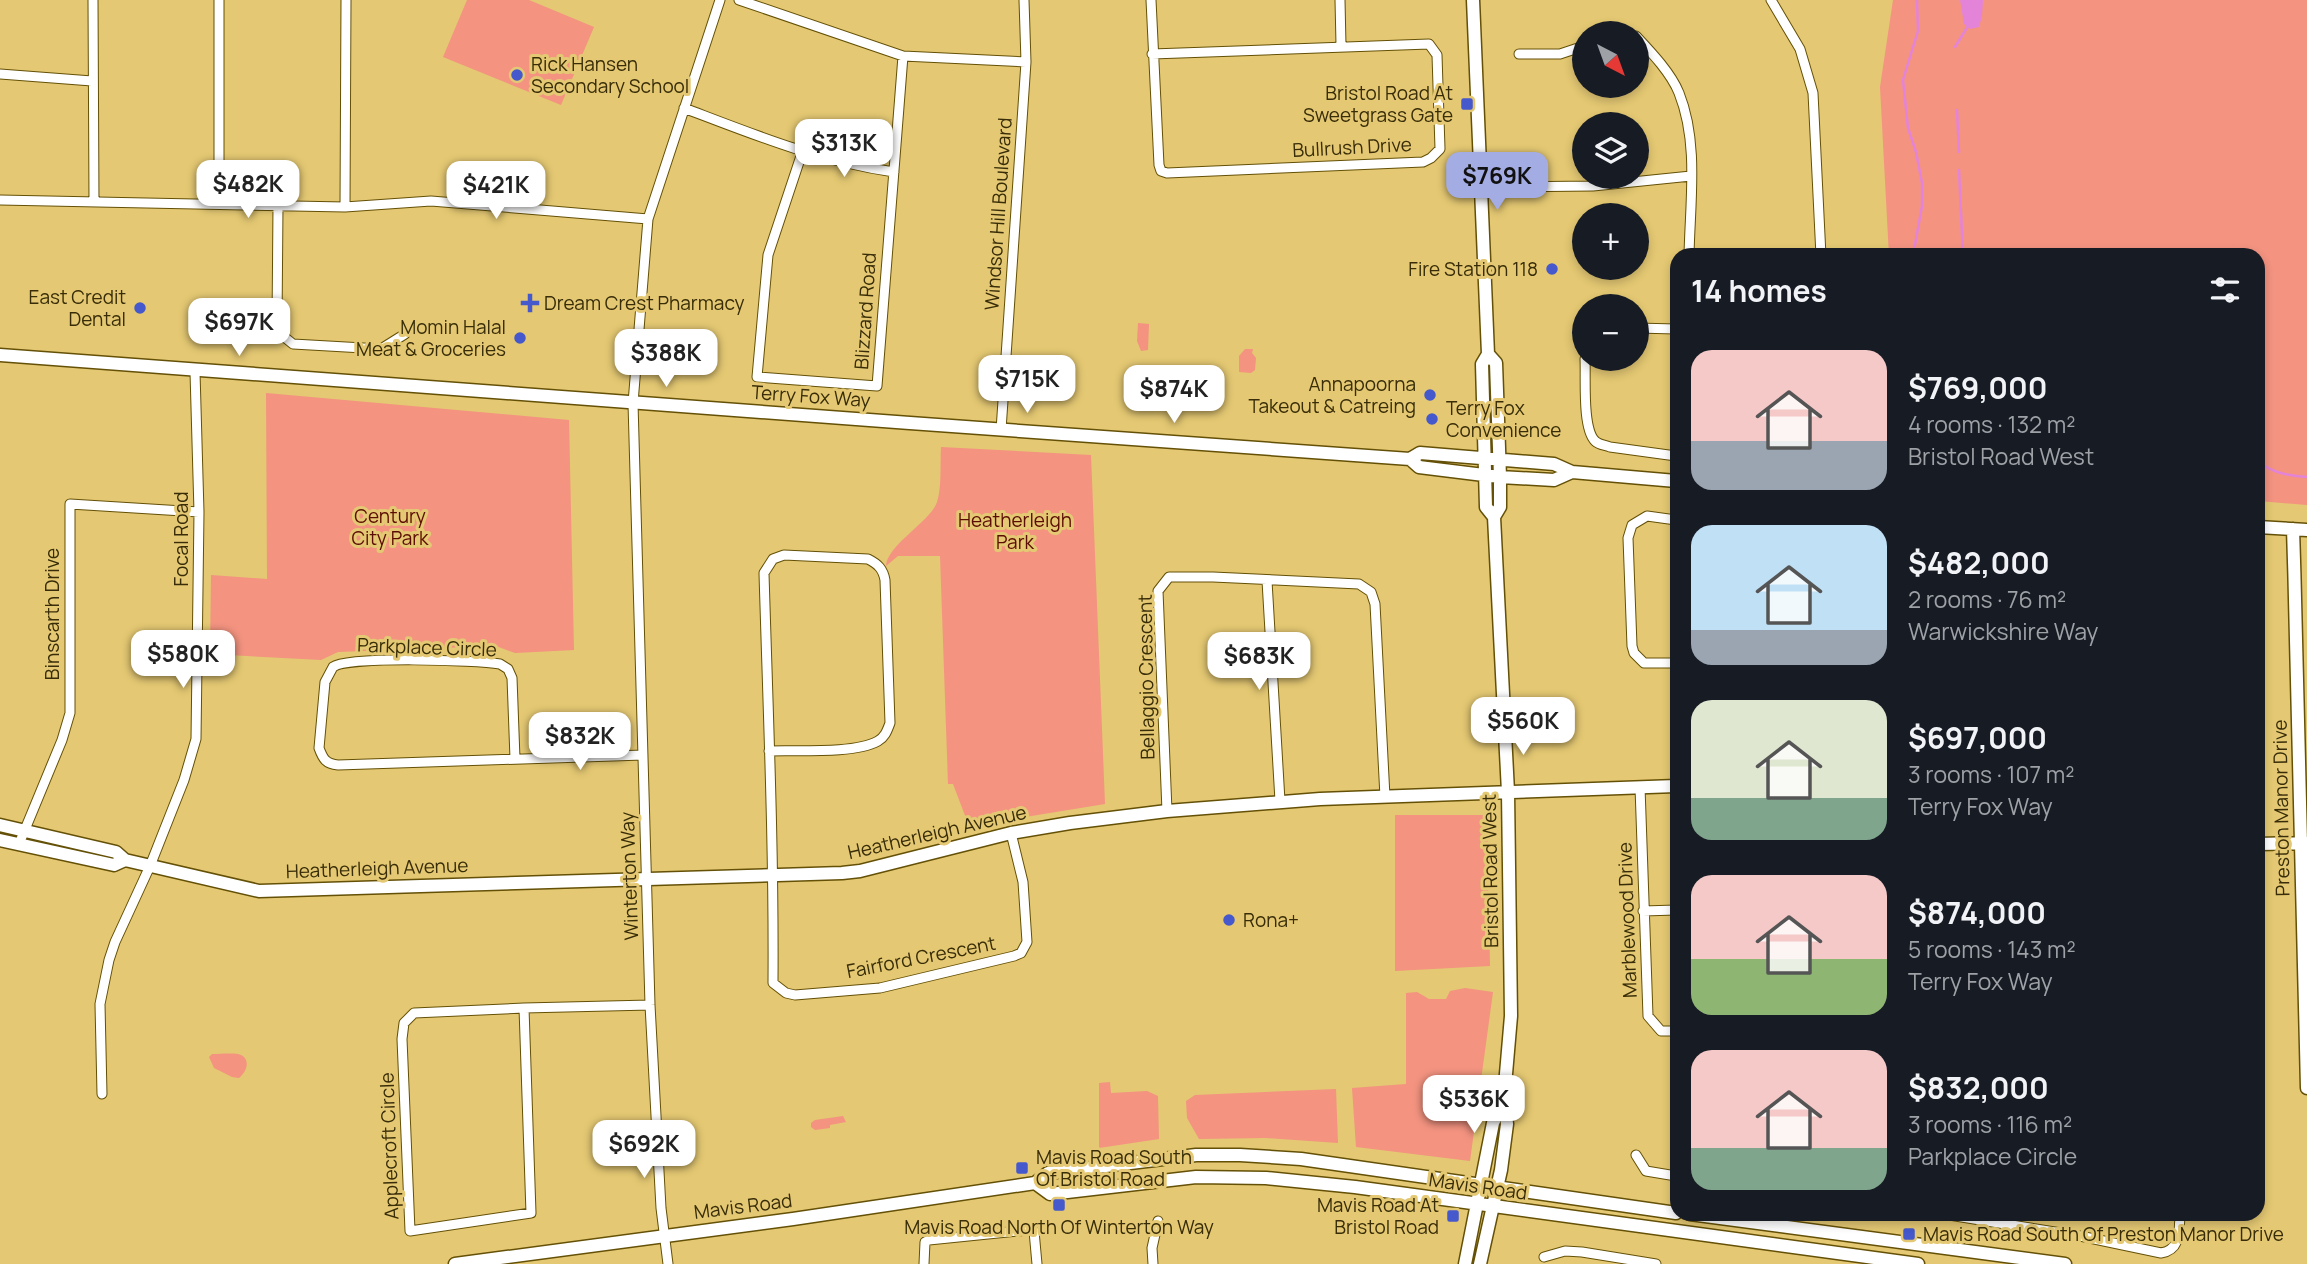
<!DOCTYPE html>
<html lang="en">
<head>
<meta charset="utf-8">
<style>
	body { margin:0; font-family:Manrope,sans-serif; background:#242831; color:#f1f3f6; height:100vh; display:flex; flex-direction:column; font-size:26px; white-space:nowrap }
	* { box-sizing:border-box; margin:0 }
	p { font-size:23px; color:#9ea1a6 }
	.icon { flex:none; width:38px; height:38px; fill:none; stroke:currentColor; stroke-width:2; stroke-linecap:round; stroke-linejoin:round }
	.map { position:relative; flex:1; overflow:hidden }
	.drawer { position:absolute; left:1670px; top:248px; width:595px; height:973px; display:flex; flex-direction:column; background:#171b24; border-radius:21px; box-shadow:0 4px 10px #0003 }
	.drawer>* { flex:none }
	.needle { width:46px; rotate:139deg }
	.controls { position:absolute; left:1572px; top:21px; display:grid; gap:14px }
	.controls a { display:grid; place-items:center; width:77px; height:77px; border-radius:50%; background:#171b24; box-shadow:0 4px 10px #0003; font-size:35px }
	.price { position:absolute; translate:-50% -60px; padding:0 16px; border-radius:14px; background:#fff; color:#222; font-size:23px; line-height:46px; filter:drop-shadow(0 2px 4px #0008) }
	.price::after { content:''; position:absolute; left:50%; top:42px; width:21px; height:16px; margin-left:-10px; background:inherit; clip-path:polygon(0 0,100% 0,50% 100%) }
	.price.on { background:#a4ade3; color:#111 }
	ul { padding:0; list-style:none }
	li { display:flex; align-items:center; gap:21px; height:175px; padding:0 21px }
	li span { display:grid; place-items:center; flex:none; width:196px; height:140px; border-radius:21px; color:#555 }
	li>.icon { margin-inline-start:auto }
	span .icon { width:84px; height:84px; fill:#fffc; stroke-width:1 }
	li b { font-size:30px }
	h2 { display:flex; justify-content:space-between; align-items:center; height:84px; padding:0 21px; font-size:30px }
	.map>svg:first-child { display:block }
	.green { fill:#f39380 }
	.water { fill:#e484d8 }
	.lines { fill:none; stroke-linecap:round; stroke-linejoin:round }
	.stream { stroke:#e484d8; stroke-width:2.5 }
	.street-casing { stroke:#645006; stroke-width:11 }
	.secondary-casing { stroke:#645006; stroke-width:15 }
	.street { stroke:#fff; stroke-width:9 }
	.secondary { stroke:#fff; stroke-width:12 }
	.poi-dot { fill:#4558cc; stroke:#e4c873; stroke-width:2.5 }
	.labels { text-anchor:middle; stroke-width:6; stroke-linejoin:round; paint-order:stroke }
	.poi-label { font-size:19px; fill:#382d08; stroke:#e4c873; text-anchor:start }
	.street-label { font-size:19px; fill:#382d08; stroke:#e4c873 }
	.park-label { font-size:19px; fill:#5c0d03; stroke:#e4c873 }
</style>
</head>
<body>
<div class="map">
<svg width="2307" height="1264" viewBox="0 0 2307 1264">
	<rect width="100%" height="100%" fill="#e4c873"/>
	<path class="green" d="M467,0H529L594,27L561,105L443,57Z
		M1893,0H2307V505L2258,501V256H1889L1880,87Z
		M1138,323L1149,324L1148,350L1141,351L1137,341Z
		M1245,349H1253L1252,353L1256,358L1255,370L1251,373L1239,372V356Z
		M266,393L569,420L574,650L515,653L496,646L338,652L321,660L210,654L211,575L267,579Z
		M941,447L1091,455L1105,804L969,826L953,784H948L940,556H898L886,566C887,545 931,521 937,502C942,488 940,462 941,447Z
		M1395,815H1487L1490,966L1395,971Z
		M1465,988L1493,992L1470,1161L1356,1147L1352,1088L1406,1084V993L1417,992L1429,999H1446L1450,991Z
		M212,1054C220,1054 230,1053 238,1054C251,1057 248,1071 239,1078L232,1077L214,1068L209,1057Z
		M1110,1082L1111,1093L1147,1091L1158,1096L1159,1139L1099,1148V1083Z
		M1336,1089L1338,1143L1265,1138L1199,1139L1187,1118L1186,1101L1195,1095Z
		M843,1116L846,1122L830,1125V1128L815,1130L811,1127V1123L815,1120Z"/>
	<path class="water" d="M1960,0H1983L1982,16L1979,27L1970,29L1964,24Z"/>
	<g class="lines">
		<path class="stream" d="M1955,47L1968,26
			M1957,110L1959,152
			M1959,170L1963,256
			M1913,256L1922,206V183L1916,152L1908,128L1903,80L1918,31L1917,0
			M2258,460C2269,473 2290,476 2307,477"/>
		<defs>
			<path id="street" d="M93,0L94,202
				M219,0V203
				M739,0L903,56L1026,62
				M1151,0L1159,165L1161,171L1167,173L1423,162L1431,158L1440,149L1437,55L1429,44L1152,54
				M1340,0L1341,45
				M1771,0L1800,49L1813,93L1821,256
				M1636,36C1651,52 1671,73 1679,93C1699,143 1690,202 1689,256
				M1519,54H1560L1584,46
				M0,74L92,81
				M684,108C755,135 818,161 894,172
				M802,153L768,255L757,377L877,386L903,56
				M1479,188L1502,185L1507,187L1593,186L1691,176
				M0,200L345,207L431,201L648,219
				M278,206L277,324L283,336L293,344L381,349L405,334
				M345,207L346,0
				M1636,328L1676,329
				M1585,359C1586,377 1582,428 1595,441C1599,445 1605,445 1610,447L1676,456
				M1001,430L1026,62L1024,0
				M1676,520L1647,516L1632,525L1628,538L1632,646L1634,653L1644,663H1676
				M1267,581L1280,801
				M769,751C797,750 855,754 878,741C885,737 887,731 890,723L885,580C883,569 878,564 868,559L784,555L773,559L764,573C768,710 774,846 773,983L786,993L795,995L880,988L1014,956L1021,953L1027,942L1023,882L1011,833
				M515,759L512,678L508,669L500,664C476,660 348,656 333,667L325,682L319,748C323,759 326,764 338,765L643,755
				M1640,787L1648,1016L1661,1031H1676
				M1167,811L1158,591L1169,577H1213L1359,584L1371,592L1375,604L1385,797
				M19,844L62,740L70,713V504L199,512
				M1643,911L1676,910
				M524,1008L414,1013L404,1023L402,1039L410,1231L531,1213L524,1008L650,1005
				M102,1094L100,1004L109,960L115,942L150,866L184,780L196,739L199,512L195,372
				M1636,1155L1646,1171L1676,1176
				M1943,1214L2080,1236L2161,1253C2181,1250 2179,1231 2180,1214
				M1544,1257L1565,1251L1582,1252L1656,1264
				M668,1264L661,1208L650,1005L633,403L648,219L720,0
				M924,1264L925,1242L929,1240L1028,1230L1034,1231L1037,1264
				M1153,1264L1152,1248L1158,1221"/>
			<path id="secondary" d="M1473,0L1488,354L1482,364L1486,507L1494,517
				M0,355C470,394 940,424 1410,459L1420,453L1554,464L1572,472L1676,481
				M1410,459L1419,467L1500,477L1554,480L1572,472
				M2258,527L2307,530
				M2293,529C2299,715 2302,901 2307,1088
				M0,825L116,852L125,860L259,891L842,873L860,871L1011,833L1070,823L1167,811L1320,799L1676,786
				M0,840L114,865L125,860
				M2258,844L2306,843
				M1035,1183L1050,1194L1196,1177L1266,1178L1355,1187L1918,1264
				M1690,1214L2065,1264
				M455,1264L793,1219L1035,1183L1048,1173L1196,1155H1240L1301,1159L1676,1213
				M1465,1264L1493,1123L1503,1101
				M1480,1264L1501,1170L1507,1124L1504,1097L1511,1016L1508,792L1494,517L1500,507V477L1496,363L1488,354"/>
		</defs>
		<use href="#street" class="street-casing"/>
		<use href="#secondary" class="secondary-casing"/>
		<use href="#street" class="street"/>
		<use href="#secondary" class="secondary"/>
	</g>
	<g class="poi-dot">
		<circle cx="517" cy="75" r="7"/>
		<rect x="1460" y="97" width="14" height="14" rx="3.5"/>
		<circle cx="1552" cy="269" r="7"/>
		<path d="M526.5 292.5h7v7h7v7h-7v7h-7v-7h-7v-7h7z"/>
		<circle cx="140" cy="308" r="7"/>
		<circle cx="520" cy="338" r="7"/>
		<circle cx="1430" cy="395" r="7"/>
		<circle cx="1432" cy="419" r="7"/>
		<circle cx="1229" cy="920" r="7"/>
		<rect x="1015" y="1161" width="14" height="14" rx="3.5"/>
		<rect x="1052" y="1198" width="14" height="14" rx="3.5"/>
		<rect x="1446" y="1209" width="14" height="14" rx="3.5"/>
		<rect x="1902" y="1227" width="14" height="14" rx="3.5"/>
	</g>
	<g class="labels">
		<g class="poi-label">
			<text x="531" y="71">Rick Hansen<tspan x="531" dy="22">Secondary School</tspan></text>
			<text x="1453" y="100" text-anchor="end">Bristol Road At<tspan x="1453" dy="22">Sweetgrass Gate</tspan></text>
			<text x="1538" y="276" text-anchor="end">Fire Station 118</text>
			<text x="126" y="304" text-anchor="end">East Credit<tspan x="126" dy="22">Dental</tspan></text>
			<text x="544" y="310">Dream Crest Pharmacy</text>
			<text x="506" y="334" text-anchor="end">Momin Halal<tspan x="506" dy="22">Meat &amp; Groceries</tspan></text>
			<text x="1416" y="391" text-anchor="end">Annapoorna<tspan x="1416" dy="22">Takeout &amp; Catreing</tspan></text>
			<text x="1446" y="415">Terry Fox<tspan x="1446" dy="22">Convenience</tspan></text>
			<text x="1243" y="927">Rona+</text>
			<text x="1036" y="1164">Mavis Road South<tspan x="1036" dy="22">Of Bristol Road</tspan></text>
			<text x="1439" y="1212" text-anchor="end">Mavis Road At<tspan x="1439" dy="22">Bristol Road</tspan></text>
			<text x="1059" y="1234" text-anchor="middle">Mavis Road North Of Winterton Way</text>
			<text x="1923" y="1241">Mavis Road South Of Preston Manor Drive</text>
		</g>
		<g class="street-label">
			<text transform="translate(1352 147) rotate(-3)" y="7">Bullrush Drive</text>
			<text transform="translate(998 214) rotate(-86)" y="7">Windsor Hill Boulevard</text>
			<text transform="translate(865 311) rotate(-86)" y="7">Blizzard Road</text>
			<text transform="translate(811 396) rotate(4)" y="7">Terry Fox Way</text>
			<text transform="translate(181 539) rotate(-90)" y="7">Focal Road</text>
			<text transform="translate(52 614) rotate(-90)" y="7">Binscarth Drive</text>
			<text transform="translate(427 647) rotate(2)" y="7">Parkplace Circle</text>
			<text transform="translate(1146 677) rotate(-91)" y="7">Bellaggio Crescent</text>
			<text transform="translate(2281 808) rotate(-91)" y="7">Preston Manor Drive</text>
			<text transform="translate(937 832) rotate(-13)" y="7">Heatherleigh Avenue</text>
			<text transform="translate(377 868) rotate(-2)" y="7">Heatherleigh Avenue</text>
			<text transform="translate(1490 871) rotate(-91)" y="7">Bristol Road West</text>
			<text transform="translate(629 876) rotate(-92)" y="7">Winterton Way</text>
			<text transform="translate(1627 920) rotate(-92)" y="7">Marblewood Drive</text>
			<text transform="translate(921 957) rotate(-11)" y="7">Fairford Crescent</text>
			<text transform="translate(389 1146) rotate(-92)" y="7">Applecroft Circle</text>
			<text transform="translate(1478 1186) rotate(8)" y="7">Mavis Road</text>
			<text transform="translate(743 1206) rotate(-7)" y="7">Mavis Road</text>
		</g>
		<g class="park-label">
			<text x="390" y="523">Century<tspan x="390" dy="22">City Park</tspan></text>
			<text x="1015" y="527">Heatherleigh<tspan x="1015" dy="22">Park</tspan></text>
		</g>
	</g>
</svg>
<div class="controls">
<a><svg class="needle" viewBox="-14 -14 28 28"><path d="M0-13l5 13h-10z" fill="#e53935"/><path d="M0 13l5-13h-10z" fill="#9ea1a6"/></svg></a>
<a><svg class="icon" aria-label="layers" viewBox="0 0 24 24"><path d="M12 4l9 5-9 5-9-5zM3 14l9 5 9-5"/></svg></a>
<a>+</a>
<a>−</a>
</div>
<b class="price" style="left:844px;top:179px">$313K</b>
<b class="price on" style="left:1497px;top:212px">$769K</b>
<b class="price" style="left:248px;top:220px">$482K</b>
<b class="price" style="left:496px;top:221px">$421K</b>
<b class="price" style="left:239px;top:358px">$697K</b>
<b class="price" style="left:666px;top:389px">$388K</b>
<b class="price" style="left:1027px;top:415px">$715K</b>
<b class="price" style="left:1174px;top:425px">$874K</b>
<b class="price" style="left:183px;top:690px">$580K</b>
<b class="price" style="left:1259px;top:692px">$683K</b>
<b class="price" style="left:1523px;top:757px">$560K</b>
<b class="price" style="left:580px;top:772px">$832K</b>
<b class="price" style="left:1474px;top:1135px">$536K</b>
<b class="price" style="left:644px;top:1180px">$692K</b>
<section class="drawer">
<h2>14 homes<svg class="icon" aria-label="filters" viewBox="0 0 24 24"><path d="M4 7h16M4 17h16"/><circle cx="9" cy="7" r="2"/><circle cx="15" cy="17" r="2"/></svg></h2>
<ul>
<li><span style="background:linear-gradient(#f6c9c9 65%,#9aa5b1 0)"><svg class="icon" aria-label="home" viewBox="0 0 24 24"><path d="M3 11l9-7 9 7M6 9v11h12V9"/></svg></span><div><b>$769,000</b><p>4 rooms · 132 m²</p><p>Bristol Road West</p></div></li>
<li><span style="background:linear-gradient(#bfe0f5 75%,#9aa5b1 0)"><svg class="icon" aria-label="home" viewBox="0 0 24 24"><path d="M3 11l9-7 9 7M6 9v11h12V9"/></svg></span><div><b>$482,000</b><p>2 rooms · 76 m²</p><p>Warwickshire Way</p></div></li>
<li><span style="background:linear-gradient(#dfe7d0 70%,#7fa58c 0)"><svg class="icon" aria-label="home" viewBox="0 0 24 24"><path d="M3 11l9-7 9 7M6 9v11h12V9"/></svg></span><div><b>$697,000</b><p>3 rooms · 107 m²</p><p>Terry Fox Way</p></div></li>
<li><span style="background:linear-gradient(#f6c9c9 60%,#8fb573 0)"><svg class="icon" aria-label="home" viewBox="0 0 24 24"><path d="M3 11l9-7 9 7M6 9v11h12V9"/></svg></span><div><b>$874,000</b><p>5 rooms · 143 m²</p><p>Terry Fox Way</p></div></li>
<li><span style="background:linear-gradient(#f6c9c9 70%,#7fa58c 0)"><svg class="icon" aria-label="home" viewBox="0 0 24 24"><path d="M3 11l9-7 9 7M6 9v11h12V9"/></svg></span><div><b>$832,000</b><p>3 rooms · 116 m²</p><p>Parkplace Circle</p></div></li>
</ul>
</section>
</div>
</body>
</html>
